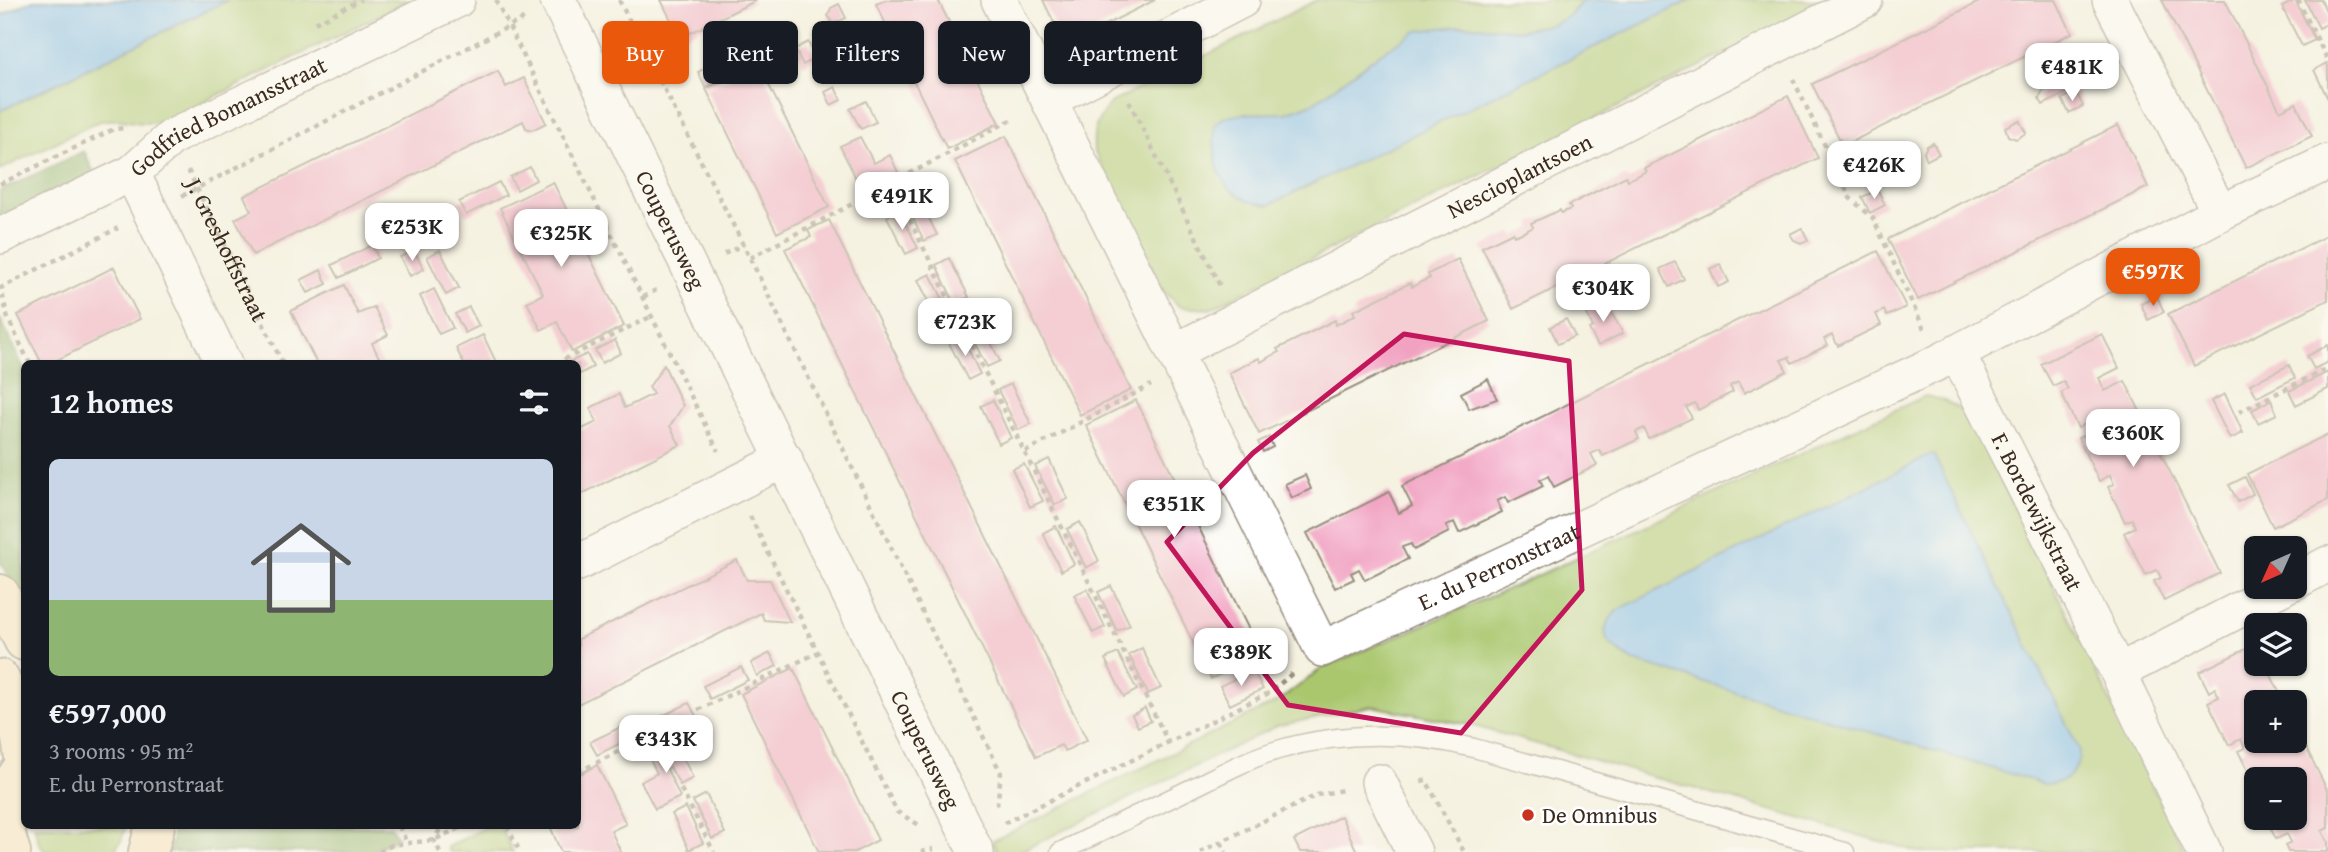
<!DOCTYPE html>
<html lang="en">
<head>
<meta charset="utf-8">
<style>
	body { margin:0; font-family:"Gentium Book Plus",serif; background:#242831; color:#f1f3f6; height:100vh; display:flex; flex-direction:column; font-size:26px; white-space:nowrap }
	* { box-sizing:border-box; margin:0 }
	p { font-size:23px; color:#9ea1a6 }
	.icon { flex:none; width:38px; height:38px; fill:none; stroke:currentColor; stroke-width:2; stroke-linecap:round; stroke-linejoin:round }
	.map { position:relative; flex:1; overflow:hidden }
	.side { position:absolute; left:21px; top:360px; width:560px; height:469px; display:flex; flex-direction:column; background:#171b24; border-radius:10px; box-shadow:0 2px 5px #0004 }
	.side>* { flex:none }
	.banner { position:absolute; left:602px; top:21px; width:665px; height:63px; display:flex; gap:14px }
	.needle { width:46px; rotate:225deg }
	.buttons { position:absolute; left:2244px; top:536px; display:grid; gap:14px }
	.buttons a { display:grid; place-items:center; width:63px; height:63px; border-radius:10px; background:#171b24; box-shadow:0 2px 5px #0004; font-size:35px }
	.price { position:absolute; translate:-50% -60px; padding:0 16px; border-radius:14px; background:#fff; color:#222; font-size:23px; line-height:46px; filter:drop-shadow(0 2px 4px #0008) }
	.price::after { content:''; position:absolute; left:50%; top:42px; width:21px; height:16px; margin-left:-10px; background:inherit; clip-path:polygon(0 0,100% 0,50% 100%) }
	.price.selected { background:#ea580c; color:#fff }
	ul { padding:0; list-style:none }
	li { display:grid; align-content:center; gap:14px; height:371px; padding:0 28px }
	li+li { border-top:2px solid #363941 }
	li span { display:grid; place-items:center; height:217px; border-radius:10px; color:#555 }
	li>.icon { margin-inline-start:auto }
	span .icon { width:126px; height:126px; fill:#fffc; stroke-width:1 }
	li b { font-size:30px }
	h2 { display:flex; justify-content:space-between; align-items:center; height:84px; padding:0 28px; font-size:30px }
	.chip { padding:0 24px; border-radius:10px; background:#171b24; box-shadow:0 2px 5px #0004; font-size:24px; line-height:63px }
	.chip.selected { background:#ea580c; color:#fff }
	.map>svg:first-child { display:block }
	.green { fill:#aac76e; stroke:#727846; stroke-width:2 }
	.forest { fill:#87ac61; stroke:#616b40; stroke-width:2 }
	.water { fill:#79b9ed; stroke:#5a7286; stroke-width:2 }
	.building { fill:#f1a2c1 }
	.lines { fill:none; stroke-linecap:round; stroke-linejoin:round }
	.service-casing { stroke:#988e80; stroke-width:21 }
	.minor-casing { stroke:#988e80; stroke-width:38 }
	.secondary-casing { stroke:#988e80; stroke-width:42 }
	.path { stroke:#988e80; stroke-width:4.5; stroke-dasharray:5 5; stroke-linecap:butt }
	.service { stroke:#fff; stroke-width:18 }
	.minor { stroke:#fff; stroke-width:35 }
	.secondary { stroke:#fbe6c4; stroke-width:38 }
	.marked { fill:none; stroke:#c2185b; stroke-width:5; stroke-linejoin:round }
	.poi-dot { fill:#c8321e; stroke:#fff; stroke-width:2.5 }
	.labels { text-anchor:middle; stroke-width:5; stroke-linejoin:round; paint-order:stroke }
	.street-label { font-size:23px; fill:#3b2a1e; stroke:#fff }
	.poi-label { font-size:23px; fill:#3b2a1e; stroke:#fff; text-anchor:start }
</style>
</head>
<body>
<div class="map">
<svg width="2328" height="852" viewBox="0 0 2328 852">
	<rect width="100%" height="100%" fill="#fff"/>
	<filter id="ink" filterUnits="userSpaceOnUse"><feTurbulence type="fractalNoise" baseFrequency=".0143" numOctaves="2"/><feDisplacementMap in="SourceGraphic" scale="14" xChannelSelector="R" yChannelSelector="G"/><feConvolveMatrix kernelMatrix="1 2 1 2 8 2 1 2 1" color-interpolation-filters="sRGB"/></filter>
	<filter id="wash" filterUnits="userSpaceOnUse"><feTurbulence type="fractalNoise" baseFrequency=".00686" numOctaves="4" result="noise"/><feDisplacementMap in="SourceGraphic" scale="28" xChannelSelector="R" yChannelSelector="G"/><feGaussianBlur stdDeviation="1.57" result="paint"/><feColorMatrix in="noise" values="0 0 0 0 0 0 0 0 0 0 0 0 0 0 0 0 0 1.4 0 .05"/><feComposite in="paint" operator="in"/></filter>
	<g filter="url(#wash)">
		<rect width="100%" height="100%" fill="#f5f2e2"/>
		<path class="green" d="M228,0H410L166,121C142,128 120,115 97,122L0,170V111Z
			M1317,0H1583L1570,15L1554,24L1521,30L1464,25L1382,52L1315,102L1286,113L1242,114L1218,169C1231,195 1241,200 1269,205L1691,0H1834L1210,309L1180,307L1165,293L1094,151C1092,128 1097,121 1110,103Z
			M1925,396C1945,399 1955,405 1970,418L2185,852H1918L1470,725L1371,706L1277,726L1019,852H997L992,841L1279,701L1322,668L1524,582Z
			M34,826H126L121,841L113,852H46L39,843Z
			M488,826H500L513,852H449L447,847Z"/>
		<path class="forest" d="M84,151L95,175L0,228V191Z
			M0,318L24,369V606L0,561Z
			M173,826H391L397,838L370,852H167L172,841Z"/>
		<path class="water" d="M33,0H228L0,111V16Z
			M1583,0H1691L1269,205L1248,201L1228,188L1218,170L1214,143L1215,125L1223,118L1242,114L1286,113L1315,102L1382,52L1417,31L1464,25L1521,30L1554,24L1570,15Z
			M1933,454L2079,749C2080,773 2066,784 2044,784L1634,661C1610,647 1592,635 1618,610Z"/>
		<g id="blocks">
			<path class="building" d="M661,0H757L680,38Z
				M885,0H938L999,123L947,149L876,4Z
				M1043,0H1155L1065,45Z
				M1983,0H2056L2072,33L1843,146L1812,84Z
				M2162,0H2225L2280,111L2296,103L2312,136L2246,168Z
				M2295,0L2315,40L2302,46L2282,7Z
				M2305,0H2321L2328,15V23L2319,28Z
				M839,4L846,18L833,24L828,16L831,8Z
				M832,28L840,45L823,54L814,37Z
				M791,30L796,40L783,47L778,36Z
				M808,42L816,58L803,65L795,49Z
				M758,63L829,207L777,233L706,89Z
				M2327,63L2328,66V99L2314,70Z
				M713,64L721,80L705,87L698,72Z
				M498,71L506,87L524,78L546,123L532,130L526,128L523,121L253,255L235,219L251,211L244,196Z
				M2060,83L2067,87L2069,92L2043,105L2039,98L2043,91Z
				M835,87L841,100L831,105L825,92Z
				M2076,92L2083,106L2069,113L2062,99Z
				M1788,96L1818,158L1513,309L1482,247L1513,232L1514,236L1524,232L1533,227L1531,223L1560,210L1561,213L1571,209L1569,205L1626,176L1628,180L1637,176L1646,171L1644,168Z
				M866,101L876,122L861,129L850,109Z
				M2019,120L2026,133L2016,139L2008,136L2005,127Z
				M2118,125L2148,187L1918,300L1888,239Z
				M1006,136L1131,390L1080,415L955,161Z
				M860,137L874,163L890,155L898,172L882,180L883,183L863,193L840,146Z
				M1933,143L1939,154L1927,160L1924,152L1927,146Z
				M530,167L536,180L517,190L510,177Z
				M499,182L506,195L466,215L459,202Z
				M553,182L624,326L572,352L557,322L541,330L527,302L543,294L500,208Z
				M1878,190L1885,205L1870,213L1862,197Z
				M918,195L937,235L924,241L905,201Z
				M899,210L918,248L906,254L887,217Z
				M436,214L442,227L414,241L408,227Z
				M829,220L1087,740L1065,751L1061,745L1036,757L785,249L811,237L808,230Z
				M1802,228L1808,240L1801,243L1794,240L1790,234Z
				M2328,235V300L2194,366L2168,314Z
				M372,245L378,258L339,278L332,265Z
				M414,250L424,269L410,276L400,257Z
				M440,250L459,288L446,295L427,257Z
				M1878,251L1906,307L1887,316L1884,310L1876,314L1881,325L1838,346L1832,335L1824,339L1828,345L1792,363L1789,357L1781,360L1787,371L1764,383L1744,393L1738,382L1730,386L1733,392L1698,410L1695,403L1686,407L1692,418L1649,439L1644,428L1636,432L1639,439L1603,456L1599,450L1591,454L1597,465L1554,487L1548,476L1540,480L1543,486L1508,503L1505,497L1497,501L1502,512L1459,533L1454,522L1446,526L1449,532L1414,550L1411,544L1402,547L1408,559L1365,580L1359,569L1351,573L1354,579L1335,588L1307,533L1389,492L1399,513L1412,506L1402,486Z
				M949,258L969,297L955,304L936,265Z
				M1458,259L1489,321L1259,434L1229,373L1259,358L1261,362L1269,357L1279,352L1277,349L1335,320L1336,325L1355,315L1353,311L1410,283L1412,287L1421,282L1430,278L1428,274Z
				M1675,262L1684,279L1669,287L1660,269Z
				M1720,264L1729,282L1718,287L1710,269Z
				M114,267L140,319L49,364H42L18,315Z
				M321,270L327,284L308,293L301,280Z
				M930,274L949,311L937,318L918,280Z
				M344,285L358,314L374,307L388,335L372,343L382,364H317L291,311Z
				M434,289L453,328L439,334L420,296Z
				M2157,296L2164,312L2148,320L2141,304Z
				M1605,302L1623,333L1598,346L1589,329L1593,327L1586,312Z
				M469,307L479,326L465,333L455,314Z
				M1566,319L1575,336L1558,344L1550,327Z
				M980,321L1000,361L987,367L967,328Z
				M2102,334L2119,368L2099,378L2105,391L2125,381L2220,573L2164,601L2154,581L2161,578L2157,570L2146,575L2124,533L2135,527L2132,519L2125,522L2108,487L2114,484L2110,475L2099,481L2078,438L2089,433L2085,424L2078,428L2061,393L2068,389L2063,381L2053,386L2041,364Z
				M483,335L497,364H464L456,348Z
				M962,336L980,374L968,380L949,343Z
				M615,340L621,353L602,363L595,350Z
				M2328,345V362L2314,369L2307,356Z
				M587,354L593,367L578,375V364H565Z
				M664,365L683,406L670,426L680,445L578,496V431L597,422L590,408L619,394L625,408L653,394L649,387Z
				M2289,365L2295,378L2257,397L2250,384Z
				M2328,372V389L2296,405L2289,391Z
				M1488,379L1497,399L1469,409L1461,393Z
				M1011,384L1031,424L1018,430L998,390Z
				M2225,394L2243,433L2230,439L2211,401Z
				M993,400L1011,438L999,444L981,406Z
				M1136,400L1261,654L1211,679L1086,425Z
				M2271,400L2277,414L2258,423L2252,410Z
				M2328,434V500L2273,527L2247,474Z
				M1269,437L1273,447L1263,452L1258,442Z
				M1049,459L1068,499L1055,505L1035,466Z
				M1024,464L1043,501L1030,507L1012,469Z
				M1305,475L1311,489L1292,498L1285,484Z
				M2245,477L2253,494L2238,502L2229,485Z
				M1080,522L1099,561L1086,568L1067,529Z
				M1056,526L1074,564L1061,571L1043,533Z
				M737,560L747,580H770L790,622L764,620L761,613L578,704V639Z
				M1111,586L1130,625L1117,631L1098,592Z
				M1087,589L1105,627L1093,633L1074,595Z
				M2256,644V663H2265L2284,702H2256V740H2294V723L2328,792V828L2322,831L2328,843V852H2288L2285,845L2291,842L2287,834L2276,839L2265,817H2294V779H2256V787L2238,751L2245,748L2241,739L2229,745L2208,702L2219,697L2215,688L2209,692L2199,672Z
				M1142,648L1161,688L1148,694L1129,655Z
				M770,653L777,666L757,676L751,663Z
				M1118,653L1137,690L1124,697L1105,659Z
				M741,667L748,680L710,699L703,686Z
				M793,668L878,840L855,852H819L741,694Z
				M1253,670L1263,689L1230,705L1220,686Z
				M689,703L696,716L657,735L650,722Z
				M1145,708L1151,721L1138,727L1132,715Z
				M629,723L635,736L597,755L590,742Z
				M674,740L693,778L680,785L670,767L667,769L680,797L655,809L641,782L657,773L648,756Z
				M597,765L626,824L611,831L621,852H561L550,826H578V775Z
				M706,794L725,833L712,839L693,801Z
				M686,807L703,843L689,850L672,814Z
				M1341,816L1357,852H1300L1294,840Z"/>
		</g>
	</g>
	<g filter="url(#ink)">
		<use href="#blocks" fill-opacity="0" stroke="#988e80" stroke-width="2"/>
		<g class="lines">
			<defs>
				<path id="service" d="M1060,852C1104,831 1147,810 1190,789C1219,775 1247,759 1278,750C1343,731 1409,732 1474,748L1845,852"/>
				<g id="minor">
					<path id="s2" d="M558,0L976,852"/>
					<path id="s3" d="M999,0L1322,649L1939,362L2220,213L2328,162"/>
					<path d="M2110,0L2220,213"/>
					<path d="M1049,100L1242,0"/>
					<path d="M132,173L224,364"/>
					<path id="s4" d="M0,236L132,173L172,137L457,0"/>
					<path id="s5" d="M1174,352L1865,0"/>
					<path id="s6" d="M1957,353L2118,672L2204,852"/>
					<path d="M578,563L785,459"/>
					<path d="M2294,582L2328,564"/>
					<path d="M2118,672L2285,586"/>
					<path d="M1379,782L1414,852"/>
				</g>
				<path id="secondary" d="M0,594L24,641
					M0,679L17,715L24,757
					M11,852C0,823 3,791 24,767
					M148,852L155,826"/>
			</defs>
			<use href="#service" class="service-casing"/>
			<use href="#minor" class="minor-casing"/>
			<use href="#secondary" class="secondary-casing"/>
			<g class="path">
				<path d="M496,0L718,451"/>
				<path d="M619,0L750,258L1001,773L997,806"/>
				<path d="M2298,0L2328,61"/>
				<path d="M315,23L361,0"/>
				<path d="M1793,79L1850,198L1873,218L1924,329"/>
				<path d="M1129,101L1221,288"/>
				<path id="s1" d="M188,170L283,364"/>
				<path d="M0,184L114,129L124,128"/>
				<path d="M892,184L1168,742"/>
				<path d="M182,196L525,18"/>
				<path d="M724,254L743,245"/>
				<path d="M750,258L1015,118"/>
				<path d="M643,297L658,289"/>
				<path d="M30,364L8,319L1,288L118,228"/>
				<path d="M555,364L652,316"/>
				<path d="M2239,412L2328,368"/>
				<path d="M1025,452L1151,385"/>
				<path d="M750,516L897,812L921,826"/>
				<path d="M698,710L817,653"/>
				<path d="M578,772L652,735"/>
				<path d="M1421,781L1426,780L1464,852"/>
				<path d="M681,789L714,852"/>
				<path d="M1004,823L1269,693L1294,672"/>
				<path d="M399,826L407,843"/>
				<path d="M507,826L520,852"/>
				<path d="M1221,842L1226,852"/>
				<path d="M379,852L392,845L434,840L464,826"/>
				<path d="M440,852L434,840L442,826"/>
				<path d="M921,852L934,849"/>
				<path d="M1200,852L1317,795L1343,790"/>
			</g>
			<use href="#service" class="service"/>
			<use href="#minor" class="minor"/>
			<use href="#secondary" class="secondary"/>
		</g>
	</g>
	<path d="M0 0H2328V852H0ZM1404,334L1569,361L1582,590L1461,733L1288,705L1167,542L1253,453Z" fill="#f5f2e2" fill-opacity=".55" fill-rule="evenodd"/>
	<path class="marked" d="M1404,334L1569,361L1582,590L1461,733L1288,705L1167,542L1253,453Z"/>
	<circle class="poi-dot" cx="1528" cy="815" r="7"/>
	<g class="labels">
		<g class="street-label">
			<text dy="8" stroke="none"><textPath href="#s4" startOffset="259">Godfried Bomansstraat</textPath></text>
			<text dy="8" stroke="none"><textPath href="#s5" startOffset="388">Nescioplantsoen</textPath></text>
			<text dy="8" stroke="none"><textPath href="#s2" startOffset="256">Couperusweg</textPath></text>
			<text dy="8" stroke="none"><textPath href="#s1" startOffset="89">J. Greshoffstraat</textPath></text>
			<text dy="8" stroke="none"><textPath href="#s6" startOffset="178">F. Bordewijkstraat</textPath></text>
			<text dy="8" stroke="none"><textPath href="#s3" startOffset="920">E. du Perronstraat</textPath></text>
			<text dy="8" stroke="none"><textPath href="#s2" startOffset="835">Couperusweg</textPath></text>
		</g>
		<g class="poi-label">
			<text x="1542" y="823">De Omnibus</text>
		</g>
	</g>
</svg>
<div class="buttons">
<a><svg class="needle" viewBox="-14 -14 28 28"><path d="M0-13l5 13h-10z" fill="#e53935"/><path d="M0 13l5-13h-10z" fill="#9ea1a6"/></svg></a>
<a><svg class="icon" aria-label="layers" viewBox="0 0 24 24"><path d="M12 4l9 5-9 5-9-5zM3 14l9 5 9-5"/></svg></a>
<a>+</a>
<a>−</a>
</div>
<b class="price" style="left:2072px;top:103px">€481K</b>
<b class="price" style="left:1874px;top:201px">€426K</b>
<b class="price" style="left:902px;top:232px">€491K</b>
<b class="price" style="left:412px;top:263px">€253K</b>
<b class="price" style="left:561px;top:269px">€325K</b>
<b class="price selected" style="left:2153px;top:308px">€597K</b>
<b class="price" style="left:1603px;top:324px">€304K</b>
<b class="price" style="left:965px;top:358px">€723K</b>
<b class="price" style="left:2133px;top:469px">€360K</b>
<b class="price" style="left:1174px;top:540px">€351K</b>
<b class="price" style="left:1241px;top:688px">€389K</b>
<b class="price" style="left:666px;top:775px">€343K</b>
<div class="banner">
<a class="chip selected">Buy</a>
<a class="chip">Rent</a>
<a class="chip">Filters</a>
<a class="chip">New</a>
<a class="chip">Apartment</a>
</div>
<section class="side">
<h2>12 homes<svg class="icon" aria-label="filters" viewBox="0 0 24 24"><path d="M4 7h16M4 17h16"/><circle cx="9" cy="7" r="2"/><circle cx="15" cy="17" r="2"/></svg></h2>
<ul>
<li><span style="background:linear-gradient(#c9d6e8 65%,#8fb573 0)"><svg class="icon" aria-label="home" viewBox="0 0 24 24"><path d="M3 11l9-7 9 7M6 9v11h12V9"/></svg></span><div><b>€597,000</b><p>3 rooms · 95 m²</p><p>E. du Perronstraat</p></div></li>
</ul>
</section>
</div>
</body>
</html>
